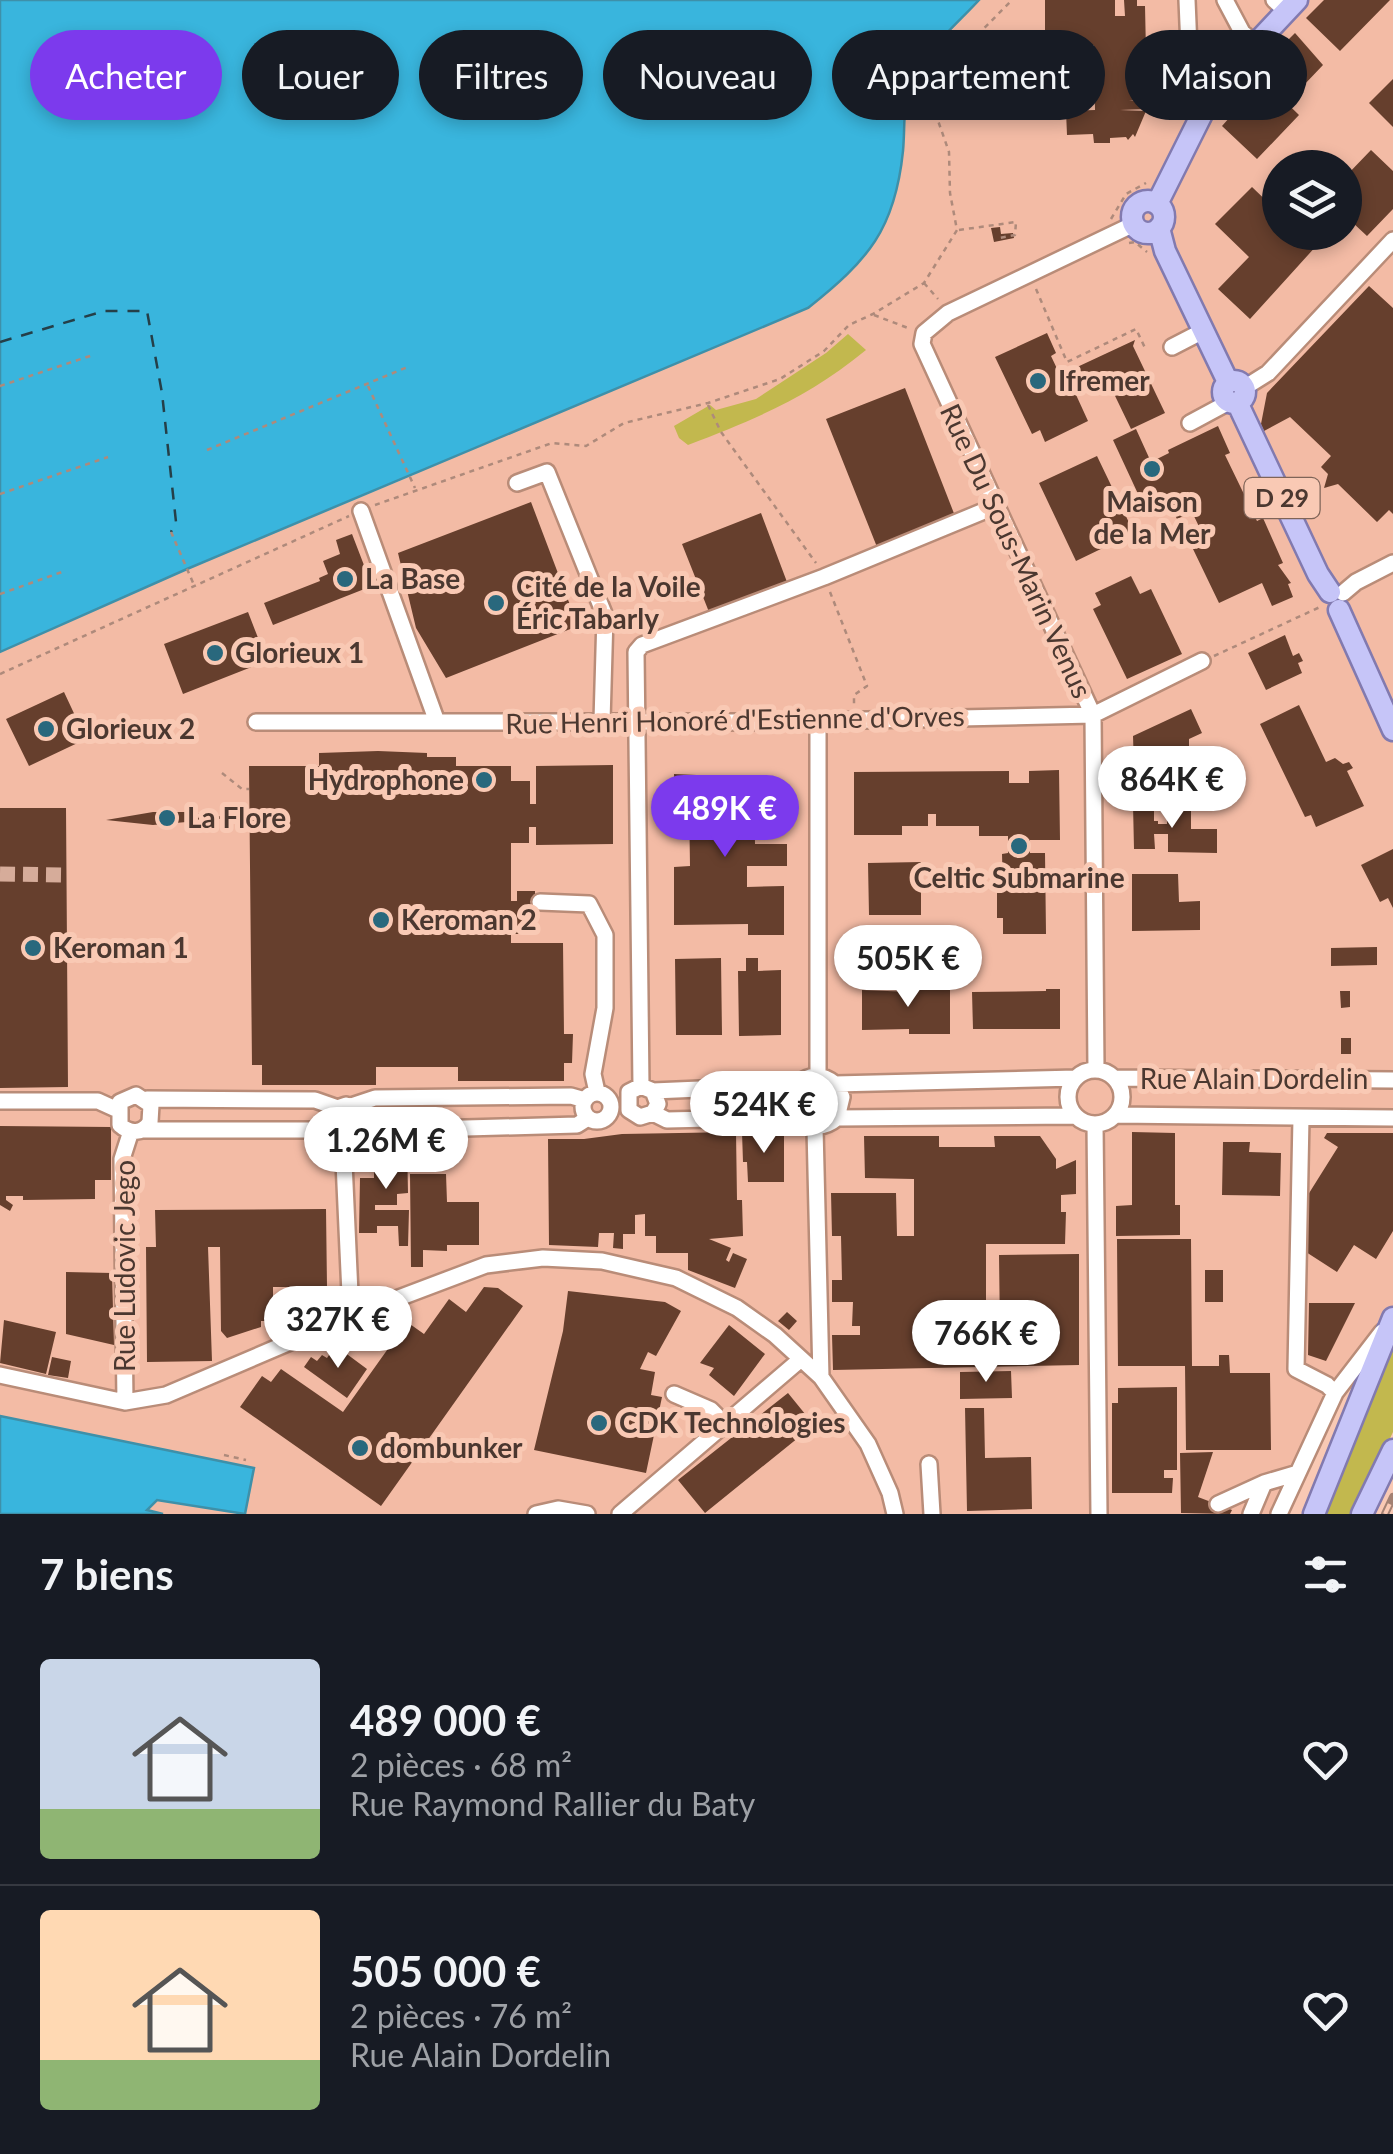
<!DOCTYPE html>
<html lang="fr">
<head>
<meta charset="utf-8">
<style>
	body { margin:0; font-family:Lato,sans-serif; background:#20242c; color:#f1f3f6; height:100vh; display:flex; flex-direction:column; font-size:38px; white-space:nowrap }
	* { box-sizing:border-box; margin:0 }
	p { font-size:32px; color:#9ea1a6 }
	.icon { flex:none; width:55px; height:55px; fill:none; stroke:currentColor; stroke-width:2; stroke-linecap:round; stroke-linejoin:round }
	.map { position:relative; height:1514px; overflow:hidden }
	.details { display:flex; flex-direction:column; background:#171b24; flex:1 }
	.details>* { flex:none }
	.top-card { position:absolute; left:30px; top:30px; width:1335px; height:90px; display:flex; gap:20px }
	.fabs { position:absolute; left:1262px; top:150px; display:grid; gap:20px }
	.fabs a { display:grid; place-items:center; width:100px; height:100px; border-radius:50%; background:#171b24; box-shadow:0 5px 15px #0003; font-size:50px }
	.price { position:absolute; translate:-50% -85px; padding:0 22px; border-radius:35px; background:#fff; color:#222; font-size:32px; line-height:65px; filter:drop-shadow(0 2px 5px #0008) }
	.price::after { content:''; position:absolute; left:50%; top:60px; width:30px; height:22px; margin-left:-15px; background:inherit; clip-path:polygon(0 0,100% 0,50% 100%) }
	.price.on { background:#7c3aed; color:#fff }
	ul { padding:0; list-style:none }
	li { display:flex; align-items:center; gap:30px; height:250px; padding:0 40px }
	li+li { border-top:2px solid #363941 }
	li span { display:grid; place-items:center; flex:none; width:280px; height:200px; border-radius:10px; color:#555 }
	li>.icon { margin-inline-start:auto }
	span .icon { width:120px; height:120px; fill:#fffc; stroke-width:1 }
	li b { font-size:42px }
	h2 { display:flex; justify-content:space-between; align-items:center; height:120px; padding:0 40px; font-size:42px }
	.tag { padding:0 35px; border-radius:45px; background:#171b24; box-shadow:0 5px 15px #0003; font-size:35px; line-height:90px }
	.tag.on { background:#7c3aed; color:#fff }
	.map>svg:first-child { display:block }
	.built { fill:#f3bba5; fill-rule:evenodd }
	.green { fill:#c2b84e }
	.water { fill:#39b5dd; stroke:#3e90a9; stroke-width:2.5 }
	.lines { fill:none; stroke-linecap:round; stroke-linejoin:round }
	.ferry { stroke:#253f48; stroke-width:2.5; stroke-dasharray:12 10; stroke-linecap:butt }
	.building { fill:#663f2d }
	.minor-tunnel { stroke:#d6ac9a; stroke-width:15; stroke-dasharray:15 8; stroke-linecap:butt }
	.minor-casing { stroke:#b98c78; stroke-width:20 }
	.major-casing { stroke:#827aaf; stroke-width:25 }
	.path { stroke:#ae8a7b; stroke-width:2.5; stroke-dasharray:5 5; stroke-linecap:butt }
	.minor { stroke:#fff; stroke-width:15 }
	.major { stroke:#c6c5f8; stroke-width:20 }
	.rail-casing { stroke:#a38173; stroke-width:8 }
	.rail { stroke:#f9c9b4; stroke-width:4; stroke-dasharray:11; stroke-linecap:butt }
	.poi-dot { fill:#29687d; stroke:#f9c9b4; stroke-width:4 }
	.labels { text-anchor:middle; stroke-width:10; stroke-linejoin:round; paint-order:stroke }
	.shield { fill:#f9c9b4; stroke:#7f6458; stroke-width:2.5 }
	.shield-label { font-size:25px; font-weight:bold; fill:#4b3830 }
	.poi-label { font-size:28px; font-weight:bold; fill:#4b3830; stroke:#f9c9b4; text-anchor:start }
	.street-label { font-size:28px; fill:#4b3830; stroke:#f9c9b4 }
</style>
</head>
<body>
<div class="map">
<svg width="1393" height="1514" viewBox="0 0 1393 1514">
	<rect width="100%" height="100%" fill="#f9c9b4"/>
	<path class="built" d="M979,0H1393V1317L1335,1393L1279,1514H245L253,1468L0,1416V652L187,569L414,475L892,209L902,160L910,83L921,65ZM1280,168H1345V232H1280Z
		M156,1500L240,1514H163L146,1510Z"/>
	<path class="green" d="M848,334L866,350C807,398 758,418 688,445L679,438L674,426L710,405L716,410L756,399L826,353Z
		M1393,1333V1432L1355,1514H1324Z"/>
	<path class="water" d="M0,0H979C960,21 920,56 910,82C903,102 905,130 903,151C895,230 868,260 808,308L187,569L0,652Z
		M0,1416L254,1468L245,1514L157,1500L147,1510L163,1514H0Z"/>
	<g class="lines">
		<path class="ferry" d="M0,342L104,311H147L162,393L176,522L171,532"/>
	</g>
	<path class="building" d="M1045,0H1115V16H1125L1124,0H1137V6H1145L1147,99L1129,101H1147L1146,109L1120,110L1146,111L1135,137L1133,134L1128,140L1126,137L1110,138V143H1094L1093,134L1067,135L1066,111L1095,110L1094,45H1080V35H1045Z
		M1324,0H1390L1340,51L1306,18Z
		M1295,33L1323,65L1303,86L1272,56Z
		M1393,79V127L1369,103Z
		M1263,80L1299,115L1257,159L1222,126Z
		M1371,150L1393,171V209L1367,236L1352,222L1345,229V177Z
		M1252,187L1280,214V232H1299L1306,239L1309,235L1318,244L1250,319L1218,289L1249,257L1215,224Z
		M1000,227L1001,234L1013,233L1014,238L994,242L991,228Z
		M1369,286L1393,308V514L1389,510L1377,522L1338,484L1324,488L1328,474L1321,467L1331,456L1290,417L1264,431L1261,424L1267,393Z
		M1047,333L1056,353L1051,356L1060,375L1135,340L1133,346L1165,413L1131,429L1103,371L1072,386L1088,421L1045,442L1040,430L1032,434L995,357Z
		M905,388L955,516L877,547L826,419Z
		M1218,426L1230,453L1225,455L1257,521L1263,518L1283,563L1278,565L1291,583L1288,584L1293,597L1272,606L1262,583L1219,603L1193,549L1207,543L1192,512L1177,519L1167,499L1160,501L1155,488L1139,496L1113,440L1136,429L1151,462L1169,453L1168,450Z
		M1097,456L1134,533L1076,561L1039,483Z
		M531,502L578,626L446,678L416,628L398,553Z
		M761,513L787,582L709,612L682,544Z
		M352,534L372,586L273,625L264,603L320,581L319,578L328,574L323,561L340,554L336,540Z
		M1131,576L1140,594L1151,589L1182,654L1127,679L1093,609L1101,605L1095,593Z
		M248,612L267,661L183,694L164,644Z
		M1285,635L1293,656L1299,653L1303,661L1298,663L1302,673L1266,690L1248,653Z
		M64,692L86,739L29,766L6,719Z
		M1299,705L1326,762L1335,758L1343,764L1349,762L1353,768L1347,771L1364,806L1316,827L1311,815L1305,817L1260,724Z
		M1191,709L1202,733L1189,739V752H1214L1215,777L1158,778V767H1134L1133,736Z
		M378,751L427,753V757H456V766H511V781H530V804H536V766L613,765V844L536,845V827H529V843H511V901H517V891H535V934H511V943H563L564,1034H573L572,1063H564V1081H458V1067H376V1085H262V1065H252L249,766H319V753Z
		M1059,770L1060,840H1030V853H1045L1046,934H1003V918H997V891H1003L1002,854L1008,853V836H979V826H936V814H928V826H902V835H854V772L1009,771V783H1029V771Z
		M674,774L741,777V793H754L755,844H787V866H747V887L784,886V935H748V924L674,925V867L690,866L689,799L675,800Z
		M1154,803V821H1158V824H1167V807H1191V829H1217V853L1168,852V834H1154L1155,849H1134L1133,804Z
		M0,808H66L68,1087L0,1088Z
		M153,812H191L231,818L153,825L106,820Z
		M1393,849V908L1388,898L1380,902L1361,865Z
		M921,862V915H869L868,863Z
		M1132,874H1178L1179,902L1200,901V930L1132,931Z
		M1377,947V965L1331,966V948Z
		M721,958L722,1035H676L675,959Z
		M746,958H758V971L781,970V1035L739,1036L738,971H746Z
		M950,985V1034H909V1029L862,1030V990L912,992V986Z
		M1046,989H1060V1029H973L972,992L1046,991Z
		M1340,991H1350V1007L1341,1008Z
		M1341,1038H1351V1054H1341Z
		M0,1126L111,1127V1180H95V1199L23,1200V1196H6V1200L13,1205L10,1211L0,1205Z
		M736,1132L737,1200H742L743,1236L709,1239L731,1248L726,1260L729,1262L733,1253L747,1259L735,1288L688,1270V1253H656V1236H645V1214L635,1215V1234H623V1249L613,1248L614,1233H599L598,1247L549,1245L548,1139H584L622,1134Z
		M742,1132H784V1182H748L747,1162H743Z
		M1132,1132L1175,1133V1205H1180V1235L1116,1236V1206L1132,1205Z
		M1327,1133H1393V1231L1376,1259L1354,1245L1337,1272L1306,1252V1198L1338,1147L1324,1138Z
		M864,1136H939V1147H995L994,1136H1040L1056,1159V1169L1076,1160V1194L1061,1195V1212H1066L1065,1244H986V1307H940V1331H1000L999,1255L1079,1254V1365L833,1370L832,1335H860V1326H852L853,1302H832V1280H842L841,1236H832L831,1193H896L897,1236H914V1179L865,1178Z
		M1223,1142H1250L1249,1152L1281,1153L1280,1196L1222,1195Z
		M407,1143L408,1193L397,1194V1205H375V1210H409L408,1246H399L398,1226H377V1233H359L360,1178H374V1151L380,1144Z
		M410,1174H446L447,1202H479V1245H447V1251L423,1250V1267H411Z
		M326,1209L327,1287H273V1321H261V1327L227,1338L221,1331L220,1247H208L212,1361L147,1362L146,1247H156L155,1210Z
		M1117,1239H1191L1192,1366H1219V1355H1229L1230,1373H1270L1271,1450H1186L1185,1366H1118Z
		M1205,1270H1223V1302H1205Z
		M66,1272L112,1273L114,1345L66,1334Z
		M484,1287L498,1288L523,1306L381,1506L240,1407L262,1376L271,1382L281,1369L343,1412L407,1322L424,1334L449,1299L466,1312Z
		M568,1291L665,1302L681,1311L656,1356L648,1352L640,1369L655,1372L651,1395L662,1397L646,1473L534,1450L563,1331Z
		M1309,1303H1355L1326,1361L1308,1355Z
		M787,1312L797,1321L789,1330L778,1321Z
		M4,1320L56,1332L46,1374L0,1363Z
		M729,1325L765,1354L734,1396L709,1375L714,1368L700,1363Z
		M340,1349L367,1369L347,1398L304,1367L311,1357L317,1361L322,1355L327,1358L331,1352L336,1355Z
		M52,1357L71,1361L68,1378L48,1375Z
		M1011,1371L1012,1398L960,1399V1372Z
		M1177,1387V1470H1164V1478H1173L1172,1493H1112V1403H1118V1388Z
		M788,1393L814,1425L705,1513L678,1480Z
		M965,1408H984L985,1458L1031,1457L1032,1509L967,1511Z
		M1213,1452L1198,1497L1232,1510L1230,1514L1181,1513L1180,1453Z"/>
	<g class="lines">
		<path class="minor-tunnel" d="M0,874L66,875"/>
		<defs>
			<path id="minor" d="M1187,0L1190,72L1211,96
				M1225,0L1242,32L1255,44
				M1274,0L1286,11
				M1172,347L1203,331
				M1244,388L1268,373L1393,240
				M1190,423L1229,402
				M517,483L547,472L605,616L602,721
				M361,511L437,722
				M1343,593L1356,582L1393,563
				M256,722H773L1093,715L1202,661
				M540,902L589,904L605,935V1008L593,1074L597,1092
				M1096,1070L1093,715L922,344L924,333L948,313L1134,224
				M1068 1097a27 27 0 1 1 54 0a27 27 0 1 1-54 0Z
				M818,1076V721
				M1114,1078L1393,1080
				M835,1084L842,1097L837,1118
				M796,1085C780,1115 811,1140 837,1118L1075,1116
				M641,1086L636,652L642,645L824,577L996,506
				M653,1091L796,1085C809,1074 822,1073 835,1084L1076,1078
				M583 1107a14 14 0 1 1 28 0a14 14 0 1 1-28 0Z
				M136,1095L151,1105L150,1122C143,1134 130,1134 120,1125V1102Z
				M147,1099L315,1100L335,1107
				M0,1101H98L120,1111
				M351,1106L375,1098L571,1096L585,1100
				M653,1113L658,1104L653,1091L641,1086L629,1092V1110L640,1117L653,1113L667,1120L796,1117
				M1115,1115L1393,1118
				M1301,1118L1296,1369L1327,1385L1335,1393
				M1095,1124L1099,1514
				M815,1128L821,1377
				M143,1130H328
				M359,1131C362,1119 359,1108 346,1105L331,1110L328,1130L343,1140L359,1131L577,1125L588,1118
				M343,1140L351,1316
				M0,1375L125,1402L166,1395L351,1316L486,1265L543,1258L602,1261L676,1278L737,1308L775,1335L821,1377L868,1444L890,1493L895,1514
				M674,1394L711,1410L725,1424L801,1359
				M125,1402L122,1159L131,1131
				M929,1464L932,1514
				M1218,1504L1264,1483
				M536,1514L558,1509L587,1514
				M620,1514L725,1424
				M1251,1514L1264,1483L1298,1473
				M1279,1514L1335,1393L1382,1332"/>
			<path id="major" d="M1132 217a16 16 0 1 1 32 0a16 16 0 1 1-32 0Z
				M1157,204L1211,96L1232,69L1297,0
				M1159,228L1165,251L1228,382
				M1223 392a11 11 0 1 1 22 0a11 11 0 1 1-22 0Z
				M1237,402L1318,574L1330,592
				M1339,610L1393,730
				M1314,1514L1393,1318
				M1362,1514L1393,1450"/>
		</defs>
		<use href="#minor" class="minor-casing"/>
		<use href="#major" class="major-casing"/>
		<path class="path" d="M1111,219L1126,194L1146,183
			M959,230L1016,222L1015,235L999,238
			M1129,243L1135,242L1147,252
			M924,283L938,299
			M1036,289L1067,362L1136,329L1146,350
			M874,315L908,328
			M0,386L93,355
			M368,386L415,488
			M708,405L721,432L816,563
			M207,450L410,366
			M0,494L108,457
			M375,505L552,443L586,446L624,423L708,403L780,379L824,351L849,325L873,314L924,283L957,230L950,193L949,152L935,112L937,76L1012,0
			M171,532L194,585
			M830,592L867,686L854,695V705
			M0,594L62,572
			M1214,656L1320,607
			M0,674L349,516
			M222,773L242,789H249
			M224,1455L246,1460"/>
		<use href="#minor" class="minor"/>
		<use href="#major" class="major"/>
		<defs>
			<path id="rail" d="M1385,1514L1393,1497"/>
		</defs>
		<use href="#rail" class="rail-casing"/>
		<use href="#rail" class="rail"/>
	</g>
	<g class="poi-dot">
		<circle cx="1038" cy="381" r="10"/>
		<circle cx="1152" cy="469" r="10"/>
		<circle cx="345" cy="579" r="10"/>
		<circle cx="496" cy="603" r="10"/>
		<circle cx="215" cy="653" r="10"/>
		<circle cx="46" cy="729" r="10"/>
		<circle cx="484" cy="780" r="10"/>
		<circle cx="167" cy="818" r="10"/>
		<circle cx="1019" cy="846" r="10"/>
		<circle cx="381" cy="920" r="10"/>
		<circle cx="33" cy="948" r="10"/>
		<circle cx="599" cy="1423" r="10"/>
		<circle cx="360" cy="1448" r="10"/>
	</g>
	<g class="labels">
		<rect class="shield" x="1244.5" y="478" width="75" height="40" rx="8"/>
		<g class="shield-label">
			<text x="1282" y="507">D 29</text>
		</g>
		<g class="poi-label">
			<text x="1058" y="391">Ifremer</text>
			<text x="1152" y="512" text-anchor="middle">Maison<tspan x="1152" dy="32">de la Mer</tspan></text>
			<text x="365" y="589">La Base</text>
			<text x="516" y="597">Cité de la Voile<tspan x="516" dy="32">Éric Tabarly</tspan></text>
			<text x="235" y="663">Glorieux 1</text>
			<text x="66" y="739">Glorieux 2</text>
			<text x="464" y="790" text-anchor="end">Hydrophone</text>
			<text x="187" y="828">La Flore</text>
			<text x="1019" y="888" text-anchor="middle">Celtic Submarine</text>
			<text x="401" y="930">Keroman 2</text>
			<text x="53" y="958">Keroman 1</text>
			<text x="619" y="1433">CDK Technologies</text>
			<text x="380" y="1458">dombunker</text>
		</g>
		<g class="street-label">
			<text transform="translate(1016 551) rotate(65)" y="10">Rue Du Sous-Marin Venus</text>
			<text transform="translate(735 720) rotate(-1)" y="10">Rue Henri Honoré d'Estienne d'Orves</text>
			<text x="1254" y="1089">Rue Alain Dordelin</text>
			<text transform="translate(125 1266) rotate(-90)" y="10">Rue Ludovic Jego</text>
		</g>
	</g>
</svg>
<div class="fabs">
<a><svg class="icon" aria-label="layers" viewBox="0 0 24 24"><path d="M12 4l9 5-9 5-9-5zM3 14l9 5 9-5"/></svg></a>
</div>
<b class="price" style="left:1172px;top:831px">864K €</b>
<b class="price on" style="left:725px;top:860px">489K €</b>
<b class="price" style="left:908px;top:1010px">505K €</b>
<b class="price" style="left:764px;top:1156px">524K €</b>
<b class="price" style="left:386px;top:1192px">1.26M €</b>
<b class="price" style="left:338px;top:1371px">327K €</b>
<b class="price" style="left:986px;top:1385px">766K €</b>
<div class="top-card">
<a class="tag on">Acheter</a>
<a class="tag">Louer</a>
<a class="tag">Filtres</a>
<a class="tag">Nouveau</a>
<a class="tag">Appartement</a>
<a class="tag">Maison</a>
</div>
</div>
<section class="details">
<h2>7 biens<svg class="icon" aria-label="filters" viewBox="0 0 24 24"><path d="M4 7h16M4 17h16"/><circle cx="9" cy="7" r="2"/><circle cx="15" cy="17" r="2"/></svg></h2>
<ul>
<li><span style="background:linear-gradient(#c9d6e8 75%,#8fb573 0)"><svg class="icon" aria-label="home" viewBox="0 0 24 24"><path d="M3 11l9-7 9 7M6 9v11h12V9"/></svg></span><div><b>489 000 €</b><p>2 pièces · 68 m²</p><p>Rue Raymond Rallier du Baty</p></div><svg class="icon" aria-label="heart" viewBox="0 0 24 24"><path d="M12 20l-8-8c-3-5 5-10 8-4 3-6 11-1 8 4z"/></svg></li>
<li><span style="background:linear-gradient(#ffd9b3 75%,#8fb573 0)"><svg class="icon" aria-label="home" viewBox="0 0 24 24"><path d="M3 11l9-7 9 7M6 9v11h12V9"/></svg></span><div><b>505 000 €</b><p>2 pièces · 76 m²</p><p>Rue Alain Dordelin</p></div><svg class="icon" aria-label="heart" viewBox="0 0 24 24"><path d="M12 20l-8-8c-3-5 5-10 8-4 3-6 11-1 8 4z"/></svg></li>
</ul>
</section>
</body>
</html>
